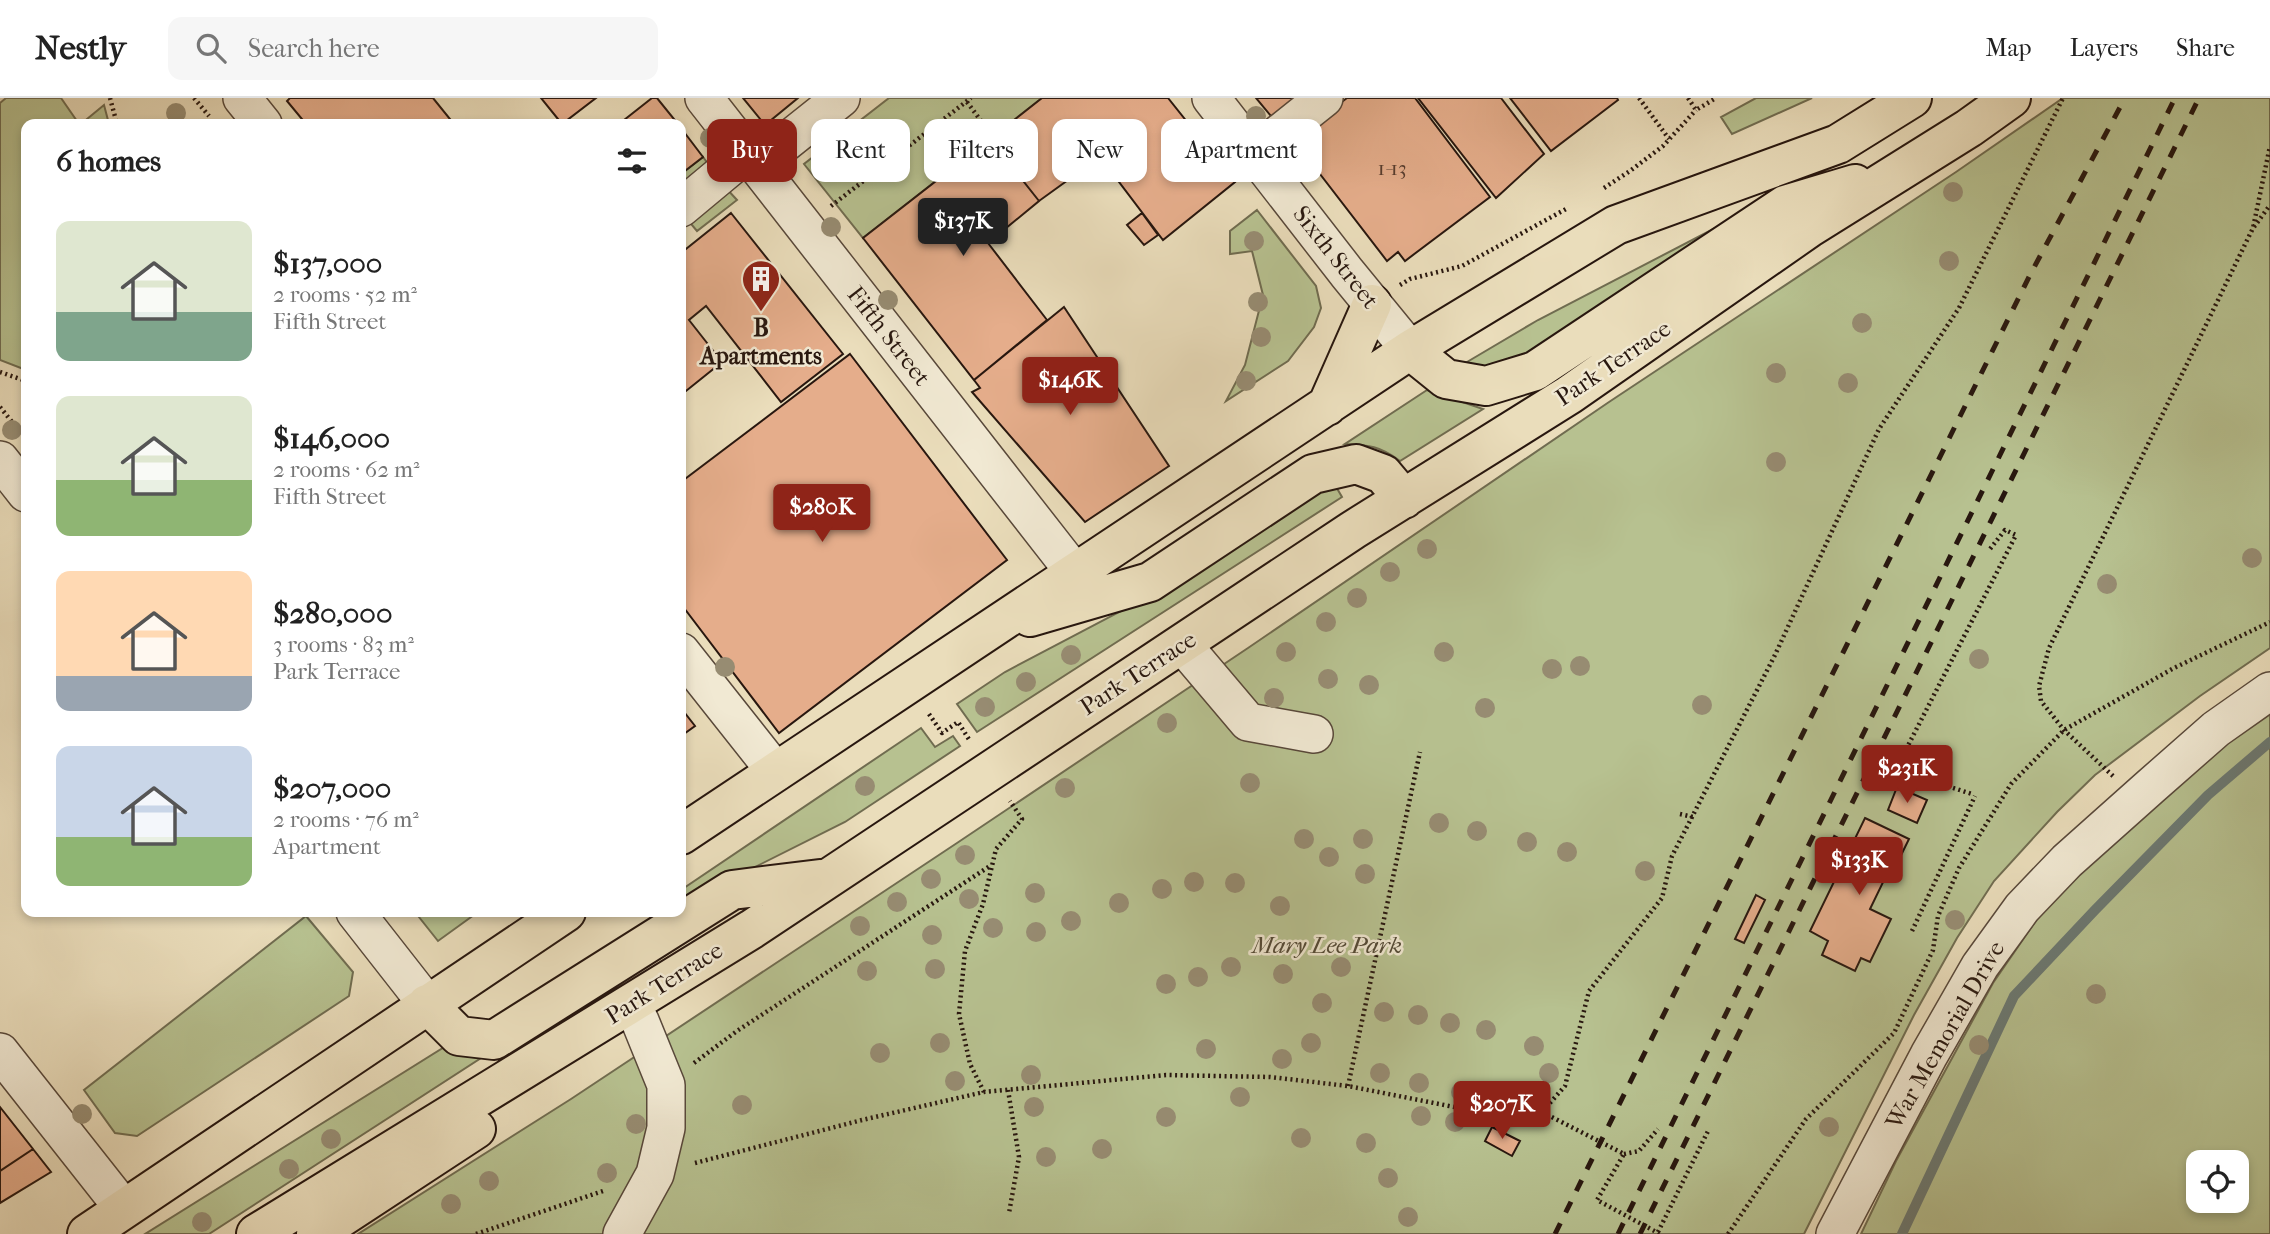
<!DOCTYPE html>
<html lang="en">
<head>
<meta charset="utf-8">
<style>
	body { margin:0; font-family:"IM FELL French Canon",serif; background:#f6f6f6; color:#222; height:100vh; display:flex; flex-direction:column; font-size:26px; white-space:nowrap }
	* { box-sizing:border-box; margin:0 }
	p { font-size:23px; color:#767676 }
	.icon { flex:none; width:38px; height:38px; fill:none; stroke:currentColor; stroke-width:2; stroke-linecap:round; stroke-linejoin:round }
	.map { position:relative; flex:1; overflow:hidden }
	.sheet { position:absolute; left:21px; top:21px; width:665px; height:798px; display:flex; flex-direction:column; background:#fff; border-radius:14px; box-shadow:0 4px 10px #0003 }
	.sheet>* { flex:none }
	.top-card { position:absolute; left:707px; top:21px; width:665px; height:63px; display:flex; gap:14px }
	.fabs { position:absolute; left:2186px; top:1052px; display:grid; gap:14px }
	.fabs a { display:grid; place-items:center; width:63px; height:63px; border-radius:14px; background:#fff; box-shadow:0 4px 10px #0003; font-size:35px }
	.price { position:absolute; translate:-50% -60px; padding:0 16px; border-radius:7px; background:#8f2418; color:#fff; font-size:23px; line-height:46px; filter:drop-shadow(0 2px 4px #0008) }
	.price::after { content:''; position:absolute; left:50%; top:42px; width:21px; height:16px; margin-left:-10px; background:inherit; clip-path:polygon(0 0,100% 0,50% 100%) }
	.price.on { background:#222; color:#fff }
	ul { padding:0; list-style:none }
	li { display:flex; align-items:center; gap:21px; height:175px; padding:0 35px }
	li span { display:grid; place-items:center; flex:none; width:196px; height:140px; border-radius:14px; color:#555 }
	li>.icon { margin-inline-start:auto }
	span .icon { width:84px; height:84px; fill:#fffc; stroke-width:1 }
	li b { font-size:30px }
	h2 { display:flex; justify-content:space-between; align-items:center; height:84px; padding:0 35px; font-size:30px }
	.pill { padding:0 24px; border-radius:14px; background:#fff; box-shadow:0 4px 10px #0003; font-size:24px; line-height:63px }
	.pill.on { background:#8f2418; color:#fff }
	header { display:flex; align-items:center; gap:42px; box-sizing:border-box; height:98px; padding:0 35px; background:#fff; border-bottom:2px solid #e0e0e0 }
	header strong { font-size:33px }
	nav { display:flex; gap:38px; margin-inline-start:auto; font-size:24px }
	.search { width:490px; height:63px; background:#f6f6f6; display:flex; align-items:center; gap:18px; box-sizing:border-box; padding:0 24px; border-radius:14px; color:#767676; font-size:26px }
	.map>svg:first-child { display:block }
	.green { fill:#b7c190; stroke:#706c50; stroke-width:2; fill-rule:evenodd }
	.lines { fill:none; stroke-linecap:round; stroke-linejoin:round }
	.stream { stroke:#6b7973; stroke-width:10 }
	.building { fill:#e5ad8b; stroke:#28170f; stroke-width:2 }
	.minor-casing { stroke:#58483a; stroke-width:40 }
	.highway-casing { stroke:#28170f; stroke-width:42 }
	.path { stroke:#28170f; stroke-width:4.5; stroke-dasharray:2 3.5; stroke-linecap:butt }
	.minor { stroke:#f1e9d3; stroke-width:37 }
	.highway { stroke:#eaddbb; stroke-width:38 }
	.rail { stroke:#28170f; stroke-width:5; stroke-dasharray:12 12; stroke-linecap:butt }
	.tree { fill:#978c72 }
	.labels { text-anchor:middle; stroke-width:5; stroke-linejoin:round; paint-order:stroke }
	.number-label { font-size:21px; fill:#573c2e }
	.street-label { font-size:24px; fill:#28170f; stroke:#f1e9d3 }
	.poi-label { font-size:24px; font-weight:bold; fill:#28170f; stroke:#f1e9d3 }
	.park-label { font-size:24px; font-style:italic; fill:#534a36; stroke:#f1e9d3 }
</style>
</head>
<body>
<header>
<strong>Nestly</strong>
<div class="search"><svg class="icon" aria-label="search" viewBox="0 0 24 24"><circle cx="10" cy="10" r="6"/><path d="M15 15l6 6"/></svg>Search here</div>
<nav><a>Map</a><a>Layers</a><a>Share</a></nav>
</header>
<div class="map">
<svg width="2270" height="1136" viewBox="0 0 2270 1136">
	<rect width="100%" height="100%" fill="#eaddbb"/>
	<filter id="stains"><feTurbulence type="fractalNoise" baseFrequency=".00286" numOctaves="4"/><feColorMatrix values="0 0 0 0 .2 0 0 0 0 .09 0 0 0 0 .02 0 0 0 .5 -.17"/></filter>
	<radialGradient id="worn" r=".72"><stop offset=".6" stop-color="#630" stop-opacity="0"/><stop offset="1" stop-color="#630" stop-opacity=".3"/></radialGradient>
	<path class="green" d="M6,0H61L79,26H26V272L0,262V5Z
		M889,0H1042L863,140L804,66Z
		M1756,0H1812L1732,36L1721,19Z
		M2063,0H2270V550L2200,598L2095,677L2057,714L1994,783L1957,840L1914,917L1804,1136H358L571,1001L957,745L1248,550L1609,304L1956,74Z
		M104,7L109,26H81Z
		M703,59L712,71L681,95V76Z
		M725,89L737,102L697,133L686,120Z
		M1257,112L1316,188L1321,210L1314,229L1288,263L1226,303L1245,267L1263,197L1252,153L1230,156V133Z
		M1723,126L1520,269L1475,277L1467,264L1538,222Z
		M1427,292L1483,311L1400,363C1380,348 1369,347 1345,346Z
		M1335,387L1342,399L977,634L957,606L1005,574L1165,490L1309,397Z
		M2270,614V1136H1861L1896,1063L1993,885L2037,821L2106,747L2237,635ZM2198,1064H2236V1102H2198Z
		M921,630L935,649L953,638L960,648L845,724L737,778L659,828L648,815L681,814V792Z
		M415,814H478L438,843Z
		M306,818L353,874L349,898L137,1038L115,1035L84,992Z
		M446,948C457,957 467,959 481,960L209,1136H145Z"/>
	<g class="lines">
		<path class="stream" d="M1902,1136L2014,898L2095,812L2208,697L2270,644"/>
	</g>
	<path class="building" d="M290,0H433L454,26H306L287,3Z
		M541,0H596L562,26Z
		M652,0H657L678,26H619Z
		M743,0H798L765,27Z
		M1042,0H1168L1235,84L1163,142L1100,59L1039,103L990,41Z
		M1256,0H1306L1276,24Z
		M1347,0H1415L1490,99L1405,163L1398,154L1387,163L1293,41Z
		M1418,0H1501L1544,56L1496,100Z
		M1510,0H1617L1618,2L1551,53Z
		M681,30L703,59L681,76Z
		M990,41L1039,103L988,145L1047,222L974,282L863,140Z
		M731,115L843,256L781,304L706,208L689,222L722,264L681,297V155Z
		M1142,115L1158,137L1144,147L1127,127Z
		M1064,209L1169,368L1085,424L972,294L980,290L974,282Z
		M850,256L1007,462L779,635L681,506V384Z
		M681,610L695,628L681,638Z
		M1897,689L1927,702L1917,725L1888,712Z
		M1865,720L1909,741L1889,782L1885,780L1870,811L1891,821L1870,864L1861,860L1855,873L1822,857L1828,843L1810,833Z
		M1756,797L1765,802L1744,845L1735,841Z
		M0,1009L33,1051L0,1073Z
		M1492,1029L1520,1043L1512,1058L1485,1043Z
		M33,1051L51,1074L0,1105V1073Z"/>
	<g class="lines">
		<defs>
			<path id="minor" d="M242,0L263,26
				M704,0L1075,475
				M1211,0L1347,175L1410,252
				M1255,55L1324,0
				M757,67L841,0
				M681,110L747,55
				M0,362L26,395
				M1182,546L1248,624L1314,636
				M681,554L776,674
				M355,814L427,906
				M0,954L124,1111
				M622,1136L655,1076L666,1030V987L640,923
				M1835,1136L1929,957L1980,868L2022,810L2067,763L2150,689L2216,631L2270,593"/>
			<path id="highway" d="M1410,252L1446,281L1486,288L1535,273L1785,107L1855,86
				M1327,308L1372,206
				M1030,519L1150,484L1313,376L1356,366L1383,376L1404,401
				M681,737L1410,252L1616,127L1838,46L1912,0
				M427,906L459,938L494,942L732,792L820,781
				M87,1136L566,814
				M256,1136L752,831L1353,432L1569,297L1809,130L1969,30L2011,0
				M316,1136L476,1031"/>
		</defs>
		<use href="#minor" class="minor-casing"/>
		<use href="#highway" class="highway-casing"/>
		<path class="path" d="M110,0L117,26
			M194,0L209,18
			M1639,0L1669,41
			M1688,0L1696,12L1716,0
			M967,4L993,39
			M838,48L864,82
			M1604,90L1630,73L1663,48L1696,12
			M831,108L971,0
			M2254,129L2270,107
			M1400,187L1410,181L1462,168L1566,111
			M0,274L26,283
			M0,309L17,330
			M929,616L942,635L958,624L970,643
			M1885,668L1972,696
			M1896,671L2016,437L2005,432L1990,451
			M2113,678L2064,632L2041,603L2039,588L2049,550L2253,130L2270,48
			M1680,716L1693,719
			M1912,833L1975,698
			M694,965L737,933L990,768
			M1348,988L1420,654
			M1008,992L1019,1059L1009,1115
			M984,994L970,966L959,916L965,853L983,806L996,751L1022,721L1010,703
			M1542,1014L1624,1056L1597,1102L1660,1136
			M1624,1056L1639,1053L1658,1031
			M695,1065L862,1022L984,994L1166,977L1270,979L1348,988L1525,1023L1542,1014L1565,988L1589,893L1662,800L1672,758L1775,557L1879,331L1959,210L2063,0
			M1658,1134L1709,1031
			M476,1136L606,1092
			M1728,1136L1806,1021L1894,935L1933,852L1938,818L1959,770L2011,686L2064,632L2174,570L2270,524"/>
		<use href="#minor" class="minor"/>
		<use href="#highway" class="highway"/>
		<path class="rail" d="M1555,1136L2031,175L2125,0
			M1618,1136L2175,0
			M1640,1136L2199,0"/>
	</g>
	<g class="tree">
		<circle cx="176" cy="15" r="10"/>
		<circle cx="1256" cy="18" r="10"/>
		<circle cx="710" cy="40" r="10"/>
		<circle cx="887" cy="41" r="10"/>
		<circle cx="828" cy="72" r="10"/>
		<circle cx="1300" cy="73" r="10"/>
		<circle cx="861" cy="74" r="10"/>
		<circle cx="1953" cy="94" r="10"/>
		<circle cx="831" cy="129" r="10"/>
		<circle cx="1254" cy="143" r="10"/>
		<circle cx="1949" cy="163" r="10"/>
		<circle cx="888" cy="202" r="10"/>
		<circle cx="1258" cy="204" r="10"/>
		<circle cx="1862" cy="225" r="10"/>
		<circle cx="1261" cy="239" r="10"/>
		<circle cx="1776" cy="275" r="10"/>
		<circle cx="1246" cy="283" r="10"/>
		<circle cx="1848" cy="285" r="10"/>
		<circle cx="12" cy="332" r="10"/>
		<circle cx="1776" cy="364" r="10"/>
		<circle cx="1427" cy="451" r="10"/>
		<circle cx="2252" cy="460" r="10"/>
		<circle cx="1390" cy="474" r="10"/>
		<circle cx="2107" cy="486" r="10"/>
		<circle cx="1357" cy="500" r="10"/>
		<circle cx="1326" cy="524" r="10"/>
		<circle cx="1286" cy="554" r="10"/>
		<circle cx="1444" cy="554" r="10"/>
		<circle cx="1071" cy="557" r="10"/>
		<circle cx="1979" cy="561" r="10"/>
		<circle cx="1580" cy="568" r="10"/>
		<circle cx="725" cy="569" r="10"/>
		<circle cx="1552" cy="571" r="10"/>
		<circle cx="1328" cy="581" r="10"/>
		<circle cx="1026" cy="584" r="10"/>
		<circle cx="1369" cy="587" r="10"/>
		<circle cx="1274" cy="600" r="10"/>
		<circle cx="1702" cy="607" r="10"/>
		<circle cx="985" cy="609" r="10"/>
		<circle cx="1485" cy="610" r="10"/>
		<circle cx="1167" cy="625" r="10"/>
		<circle cx="1250" cy="685" r="10"/>
		<circle cx="865" cy="688" r="10"/>
		<circle cx="1065" cy="690" r="10"/>
		<circle cx="1439" cy="725" r="10"/>
		<circle cx="1477" cy="733" r="10"/>
		<circle cx="1304" cy="741" r="10"/>
		<circle cx="1363" cy="741" r="10"/>
		<circle cx="1527" cy="744" r="10"/>
		<circle cx="1567" cy="754" r="10"/>
		<circle cx="965" cy="757" r="10"/>
		<circle cx="1329" cy="759" r="10"/>
		<circle cx="1645" cy="773" r="10"/>
		<circle cx="1365" cy="776" r="10"/>
		<circle cx="931" cy="781" r="10"/>
		<circle cx="1194" cy="784" r="10"/>
		<circle cx="1235" cy="785" r="10"/>
		<circle cx="1162" cy="791" r="10"/>
		<circle cx="1035" cy="795" r="10"/>
		<circle cx="969" cy="801" r="10"/>
		<circle cx="897" cy="804" r="10"/>
		<circle cx="1119" cy="805" r="10"/>
		<circle cx="1280" cy="808" r="10"/>
		<circle cx="1955" cy="822" r="10"/>
		<circle cx="1071" cy="823" r="10"/>
		<circle cx="860" cy="828" r="10"/>
		<circle cx="993" cy="830" r="10"/>
		<circle cx="1036" cy="834" r="10"/>
		<circle cx="932" cy="837" r="10"/>
		<circle cx="1231" cy="869" r="10"/>
		<circle cx="1341" cy="869" r="10"/>
		<circle cx="935" cy="871" r="10"/>
		<circle cx="867" cy="873" r="10"/>
		<circle cx="1283" cy="876" r="10"/>
		<circle cx="1198" cy="879" r="10"/>
		<circle cx="1166" cy="886" r="10"/>
		<circle cx="2096" cy="896" r="10"/>
		<circle cx="1322" cy="905" r="10"/>
		<circle cx="1384" cy="914" r="10"/>
		<circle cx="1418" cy="917" r="10"/>
		<circle cx="1450" cy="925" r="10"/>
		<circle cx="1486" cy="932" r="10"/>
		<circle cx="940" cy="945" r="10"/>
		<circle cx="1311" cy="945" r="10"/>
		<circle cx="1979" cy="947" r="10"/>
		<circle cx="1534" cy="948" r="10"/>
		<circle cx="1206" cy="951" r="10"/>
		<circle cx="880" cy="955" r="10"/>
		<circle cx="1282" cy="961" r="10"/>
		<circle cx="1380" cy="975" r="10"/>
		<circle cx="1549" cy="975" r="10"/>
		<circle cx="1031" cy="977" r="10"/>
		<circle cx="955" cy="983" r="10"/>
		<circle cx="1419" cy="985" r="10"/>
		<circle cx="1461" cy="994" r="10"/>
		<circle cx="1240" cy="999" r="10"/>
		<circle cx="742" cy="1007" r="10"/>
		<circle cx="1034" cy="1009" r="10"/>
		<circle cx="82" cy="1016" r="10"/>
		<circle cx="1421" cy="1018" r="10"/>
		<circle cx="1166" cy="1019" r="10"/>
		<circle cx="1455" cy="1024" r="10"/>
		<circle cx="636" cy="1026" r="10"/>
		<circle cx="1829" cy="1029" r="10"/>
		<circle cx="1301" cy="1040" r="10"/>
		<circle cx="331" cy="1041" r="10"/>
		<circle cx="1366" cy="1045" r="10"/>
		<circle cx="1102" cy="1051" r="10"/>
		<circle cx="1046" cy="1059" r="10"/>
		<circle cx="289" cy="1071" r="10"/>
		<circle cx="607" cy="1075" r="10"/>
		<circle cx="1388" cy="1080" r="10"/>
		<circle cx="489" cy="1083" r="10"/>
		<circle cx="451" cy="1106" r="10"/>
		<circle cx="1408" cy="1119" r="10"/>
		<circle cx="202" cy="1124" r="10"/>
	</g>
	<defs>
		<symbol id="building-pin" viewBox="-11 -11 22 30"><path d="M0 17L-7.5 6A9.5 9.5 0 1 1 7.5 6Z" fill="#8f2418" stroke="#f1e9d3"/><path d="M-4-6H4V6H1V3H-1V6H-4ZM-2.5-4.3h1.7v1.8h-1.7ZM.8-4.3h1.7v1.8H.8ZM-2.5-1h1.7V.8h-1.7ZM.8-1h1.7V.8H.8Z" fill="#fff"/></symbol>
	</defs>
	<g fill-rule="evenodd">
		<use href="#building-pin" x="739" y="159" width="44" height="60"/>
	</g>
	<g class="labels">
		<g class="number-label">
			<text x="1392" y="77">1-13</text>
		</g>
		<g class="street-label">
			<text transform="translate(1336 159) rotate(52)" y="8">Sixth Street</text>
			<text transform="translate(889 238) rotate(52)" y="8">Fifth Street</text>
			<text transform="translate(1613 265) rotate(-34)" y="8">Park Terrace</text>
			<text transform="translate(1138 575) rotate(-33)" y="8">Park Terrace</text>
			<text transform="translate(664 885) rotate(-32)" y="8">Park Terrace</text>
			<text transform="translate(1945 937) rotate(-60)" y="8">War Memorial Drive</text>
		</g>
		<g class="poi-label">
			<text x="761" y="238">B<tspan x="761" dy="28">Apartments</tspan></text>
		</g>
		<g class="park-label">
			<text x="1327" y="855">Mary Lee Park</text>
		</g>
	</g>
	<rect width="100%" height="100%" filter="url(#stains)"/>
	<rect width="100%" height="100%" fill="url(#worn)"/>
</svg>
<div class="fabs">
<a><svg class="icon" aria-label="locate" viewBox="0 0 24 24"><circle cx="12" cy="12" r="6"/><path d="M12 2v4M12 18v4M2 12h4M18 12h4"/></svg></a>
</div>
<b class="price on" style="left:963px;top:160px">$137K</b>
<b class="price" style="left:1070px;top:319px">$146K</b>
<b class="price" style="left:822px;top:446px">$280K</b>
<b class="price" style="left:1907px;top:707px">$231K</b>
<b class="price" style="left:1859px;top:799px">$133K</b>
<b class="price" style="left:1502px;top:1043px">$207K</b>
<div class="top-card">
<a class="pill on">Buy</a>
<a class="pill">Rent</a>
<a class="pill">Filters</a>
<a class="pill">New</a>
<a class="pill">Apartment</a>
</div>
<section class="sheet">
<h2>6 homes<svg class="icon" aria-label="filters" viewBox="0 0 24 24"><path d="M4 7h16M4 17h16"/><circle cx="9" cy="7" r="2"/><circle cx="15" cy="17" r="2"/></svg></h2>
<ul>
<li><span style="background:linear-gradient(#dfe7d0 65%,#7fa58c 0)"><svg class="icon" aria-label="home" viewBox="0 0 24 24"><path d="M3 11l9-7 9 7M6 9v11h12V9"/></svg></span><div><b>$137,000</b><p>2 rooms · 52 m²</p><p>Fifth Street</p></div></li>
<li><span style="background:linear-gradient(#dfe7d0 60%,#8fb573 0)"><svg class="icon" aria-label="home" viewBox="0 0 24 24"><path d="M3 11l9-7 9 7M6 9v11h12V9"/></svg></span><div><b>$146,000</b><p>2 rooms · 62 m²</p><p>Fifth Street</p></div></li>
<li><span style="background:linear-gradient(#ffd9b3 75%,#9aa5b1 0)"><svg class="icon" aria-label="home" viewBox="0 0 24 24"><path d="M3 11l9-7 9 7M6 9v11h12V9"/></svg></span><div><b>$280,000</b><p>3 rooms · 83 m²</p><p>Park Terrace</p></div></li>
<li><span style="background:linear-gradient(#c9d6e8 65%,#8fb573 0)"><svg class="icon" aria-label="home" viewBox="0 0 24 24"><path d="M3 11l9-7 9 7M6 9v11h12V9"/></svg></span><div><b>$207,000</b><p>2 rooms · 76 m²</p><p>Apartment</p></div></li>
</ul>
</section>
</div>
</body>
</html>
